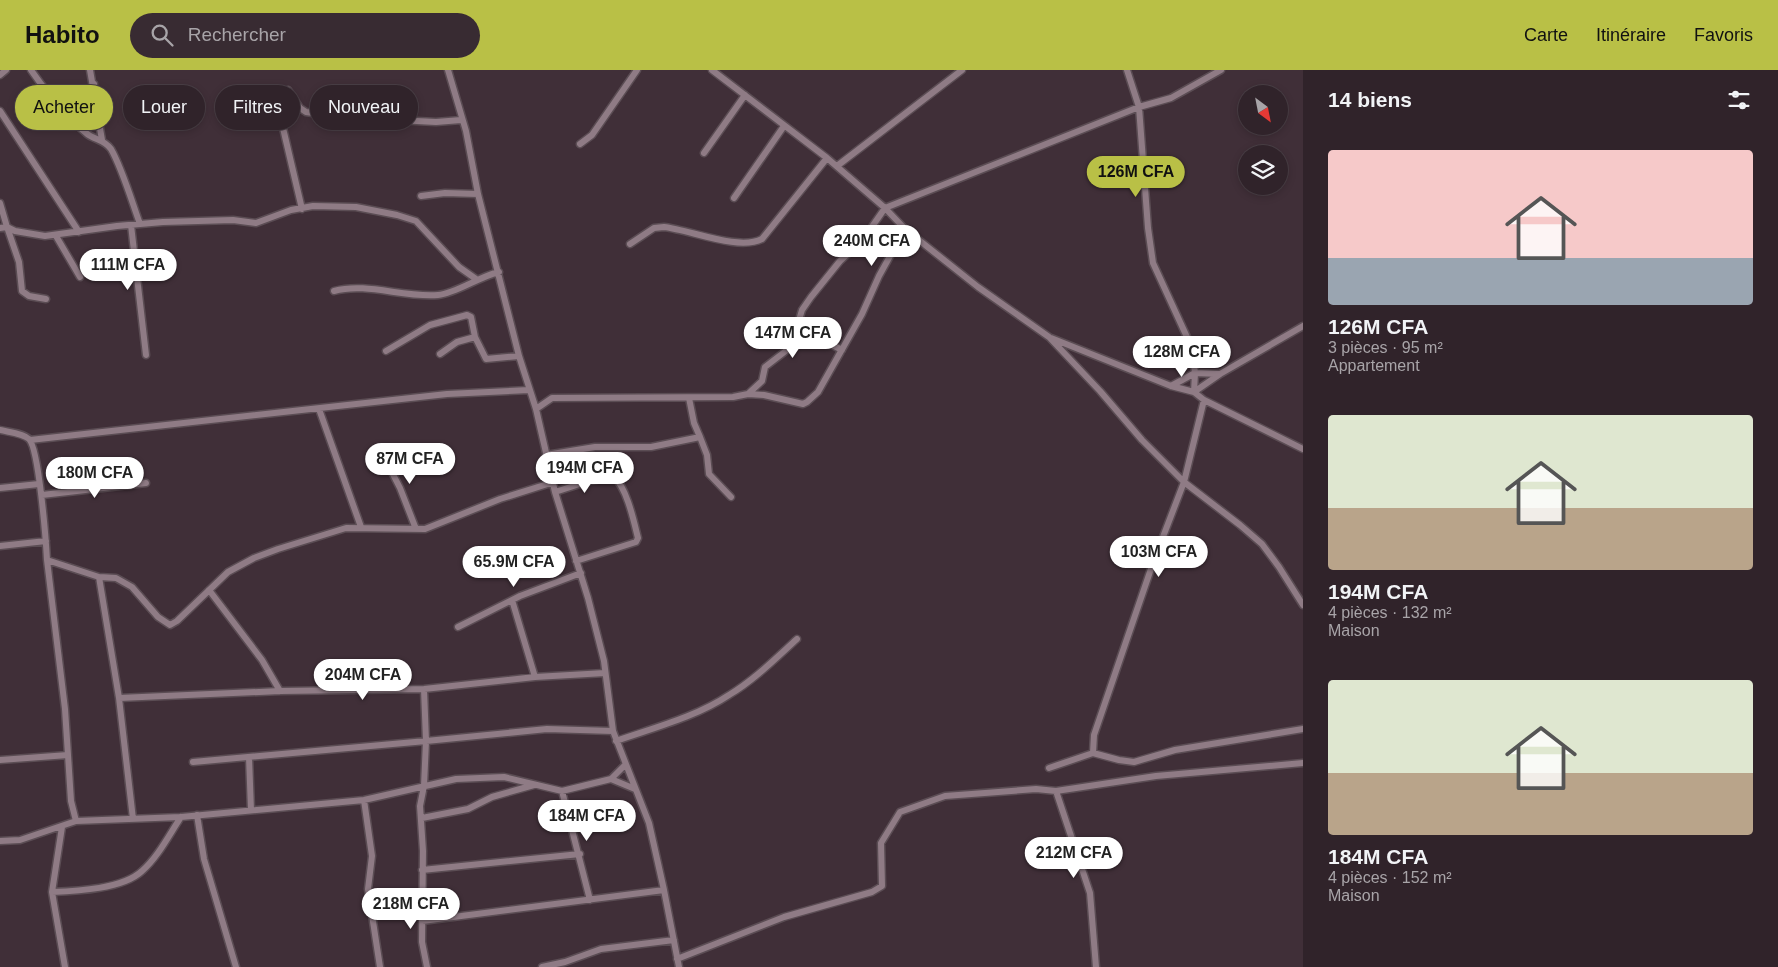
<!DOCTYPE html>
<html lang="fr">
<head>
<meta charset="utf-8">
<style>
	body { margin:0; font-family:Arial,sans-serif; background:#382b32; color:#f1f3f6; height:100vh; display:flex; flex-direction:column; font-size:19px; white-space:nowrap }
	* { box-sizing:border-box; margin:0 }
	p { font-size:16px; color:#a8a4a8 }
	.icon { flex:none; width:28px; height:28px; fill:none; stroke:currentColor; stroke-width:2; stroke-linecap:round; stroke-linejoin:round }
	.map { position:relative; flex:1; overflow:hidden }
	.panel { display:flex; flex-direction:column; background:#30232a; width:475px }
	.panel>* { flex:none }
	.banner { position:absolute; left:15px; top:15px; width:475px; height:45px; display:flex; gap:10px }
	.needle { width:32px; rotate:148deg }
	.buttons { position:absolute; left:1238px; top:15px; display:grid; gap:10px }
	.buttons a { display:grid; place-items:center; width:50px; height:50px; border-radius:50%; background:#30232a; box-shadow:0 2px 8px #0003,0 0 0 1px #4b4047; font-size:25px }
	.price { position:absolute; translate:-50% -42px; padding:0 11px; border-radius:18px; background:#fff; color:#222; font-size:16px; line-height:32px; filter:drop-shadow(0 1px 2px #0008) }
	.price::after { content:''; position:absolute; left:50%; top:30px; width:15px; height:11px; margin-left:-8px; background:inherit; clip-path:polygon(0 0,100% 0,50% 100%) }
	.price.selected { background:#b9c046; color:#111 }
	ul { padding:0; list-style:none }
	li { display:grid; align-content:center; gap:10px; height:265px; padding:0 25px }
	li span { display:grid; place-items:center; height:155px; border-radius:5px; color:#555 }
	li>.icon { margin-inline-start:auto }
	span .icon { width:90px; height:90px; fill:#fffc; stroke-width:1 }
	li b { font-size:21px }
	h2 { display:flex; justify-content:space-between; align-items:center; height:60px; padding:0 25px; font-size:21px }
	.chip { padding:0 18px; border-radius:22px; background:#30232a; box-shadow:0 2px 8px #0003,0 0 0 1px #4b4047; font-size:18px; line-height:45px }
	.chip.selected { background:#b9c046; color:#111 }
	header { display:flex; align-items:center; gap:30px; box-sizing:border-box; height:70px; padding:0 25px; background:#b9c046; color:#111 }
	header strong { font-size:24px }
	nav { display:flex; gap:28px; margin-inline-start:auto; font-size:18px }
	.search { width:350px; height:45px; background:#382b32; display:flex; align-items:center; gap:12px; box-sizing:border-box; padding:0 18px; border-radius:28px; color:#a8a4a8; font-size:19px }
	main { display:flex; flex:1; min-height:0 }
	.map>svg:first-child { display:block }
	.lines { fill:none; stroke-linecap:round; stroke-linejoin:round }
	.minor-casing { stroke:#5b4d54; stroke-width:9 }
	.minor { stroke:#8f7b85; stroke-width:6 }
</style>
</head>
<body>
<header>
<strong>Habito</strong>
<div class="search"><svg class="icon" aria-label="search" viewBox="0 0 24 24"><circle cx="10" cy="10" r="6"/><path d="M15 15l6 6"/></svg>Rechercher</div>
<nav><a>Carte</a><a>Itinéraire</a><a>Favoris</a></nav>
</header>
<main>
<div class="map">
<svg width="1303" height="897" viewBox="0 0 1303 897">
	<rect width="100%" height="100%" fill="#402f38"/>
	<g class="lines">
		<defs>
			<path id="minor" d="M31,0C47,23 64,45 86,63C94,70 104,69 111,79C122,98 132,132 140,154
				M90,0L102,70
				M448,0L466,61L478,124L519,286L536,339L555,422L588,528L604,591L613,661L649,753L664,820L679,897
				M712,0L827,88L885,138L905,159L978,217L1049,267L1100,321L1142,370L1184,412L1240,455L1262,474L1279,497L1303,535
				M1127,0L1139,37L1148,158L1153,193L1192,278L1195,303L1194,322
				M0,5L6,0
				M288,20L300,38L306,42L339,47L436,52L461,50
				M275,24L302,139
				M0,41L79,162
				M63,41L94,14
				M580,74L592,65L637,0
				M704,83L745,25
				M837,96L962,0
				M421,126L445,123L478,124
				M734,128L784,56
				M0,133L7,157L15,161L45,166L117,156L163,152L233,150L256,153L291,140L313,136L356,137L397,145L416,151L459,197L476,209
				M131,155L146,285
				M0,158L7,157L19,192L22,221L29,226L46,229
				M56,166L80,207
				M630,174L654,158L664,157C691,160 738,181 762,169L827,88
				M334,221C367,212 403,228 438,225C457,223 478,207 499,202
				M797,257L802,240L811,227L840,191L862,171L885,138L1139,37L1171,28L1221,0
				M1051,268L1171,316L1194,322L1204,330L1303,379
				M386,281L430,255L467,245L471,247L475,267L486,289L519,286
				M440,284L457,272L475,267
				M1171,316L1195,303L1220,304
				M1194,322L1220,304L1303,256
				M748,324L762,311L765,297L787,280L797,257L842,280
				M319,339L361,457
				M536,339L552,328L733,327L748,324L764,325L803,334L807,332L818,322L862,244L879,206L905,159
				M0,360C8,362 23,363 29,369C39,379 46,472 47,490L99,507L116,508L132,517L158,547L170,555L177,551L228,502L254,488L278,479L346,458L425,459L500,429L554,412
				M700,367L707,385L709,404L731,427
				M30,370L447,324L529,320
				M381,381L400,418L416,459
				M546,385L595,377H651L700,367L694,353L689,328
				M0,418L39,414
				M555,422L589,411L614,407C627,418 634,452 638,468L636,472L576,491
				M42,425L146,413
				M0,476L46,471
				M47,490L65,639L71,731L76,751
				M99,507L119,628L133,749
				M209,520L262,590L280,621
				M512,530L535,607
				M458,557L520,526L581,503
				M119,628L280,621L424,619L535,607L605,603
				M616,671C653,658 696,647 729,625C754,610 775,589 797,569
				M1093,683L1094,665L1153,493L1184,412L1204,330
				M249,687L251,740
				M0,690L68,685
				M193,692L426,671L424,619
				M1049,698L1093,683L1119,690L1134,692L1175,680L1303,659
				M611,709L635,719
				M562,721L590,830
				M1056,721L1090,823L1096,897
				M364,730L372,786L368,819L380,897
				M197,745L204,789L236,897
				M422,748L468,739L492,727L534,715
				M62,757L52,822L65,897
				M0,771L20,770L76,751L181,747L364,730L456,709L504,707L562,721L611,709L625,695
				M422,800L580,784
				M52,822C77,821 123,819 142,801C158,787 169,765 181,747
				M422,851L664,820
				M677,889L784,847L872,822L882,816L881,773L900,742L945,726L1036,719L1056,721L1156,706L1303,693
				M427,897L422,872L423,781L420,736L424,716L426,671L547,659L613,661
				M542,897L565,892L601,879L674,870"/>
		</defs>
		<use href="#minor" class="minor-casing"/>
		<use href="#minor" class="minor"/>
	</g>
</svg>
<div class="buttons">
<a><svg class="needle" viewBox="-14 -14 28 28"><path d="M0-13l5 13h-10z" fill="#e53935"/><path d="M0 13l5-13h-10z" fill="#a8a4a8"/></svg></a>
<a><svg class="icon" aria-label="layers" viewBox="0 0 24 24"><path d="M12 4l9 5-9 5-9-5zM3 14l9 5 9-5"/></svg></a>
</div>
<b class="price selected" style="left:1136px;top:128px">126M CFA</b>
<b class="price" style="left:872px;top:197px">240M CFA</b>
<b class="price" style="left:128px;top:221px">111M CFA</b>
<b class="price" style="left:793px;top:289px">147M CFA</b>
<b class="price" style="left:1182px;top:308px">128M CFA</b>
<b class="price" style="left:410px;top:415px">87M CFA</b>
<b class="price" style="left:585px;top:424px">194M CFA</b>
<b class="price" style="left:95px;top:429px">180M CFA</b>
<b class="price" style="left:1159px;top:508px">103M CFA</b>
<b class="price" style="left:514px;top:518px">65.9M CFA</b>
<b class="price" style="left:363px;top:631px">204M CFA</b>
<b class="price" style="left:587px;top:772px">184M CFA</b>
<b class="price" style="left:1074px;top:809px">212M CFA</b>
<b class="price" style="left:411px;top:860px">218M CFA</b>
<div class="banner">
<a class="chip selected">Acheter</a>
<a class="chip">Louer</a>
<a class="chip">Filtres</a>
<a class="chip">Nouveau</a>
</div>
</div>
<section class="panel">
<h2>14 biens<svg class="icon" aria-label="filters" viewBox="0 0 24 24"><path d="M4 7h16M4 17h16"/><circle cx="9" cy="7" r="2"/><circle cx="15" cy="17" r="2"/></svg></h2>
<ul>
<li><span style="background:linear-gradient(#f6c9c9 70%,#9aa5b1 0)"><svg class="icon" aria-label="home" viewBox="0 0 24 24"><path d="M3 11l9-7 9 7M6 9v11h12V9"/></svg></span><div><b>126M CFA</b><p>3 pièces · 95 m²</p><p>Appartement</p></div></li>
<li><span style="background:linear-gradient(#dfe7d0 60%,#b9a48a 0)"><svg class="icon" aria-label="home" viewBox="0 0 24 24"><path d="M3 11l9-7 9 7M6 9v11h12V9"/></svg></span><div><b>194M CFA</b><p>4 pièces · 132 m²</p><p>Maison</p></div></li>
<li><span style="background:linear-gradient(#dfe7d0 60%,#b9a48a 0)"><svg class="icon" aria-label="home" viewBox="0 0 24 24"><path d="M3 11l9-7 9 7M6 9v11h12V9"/></svg></span><div><b>184M CFA</b><p>4 pièces · 152 m²</p><p>Maison</p></div></li>
</ul>
</section>
</main>
</body>
</html>
